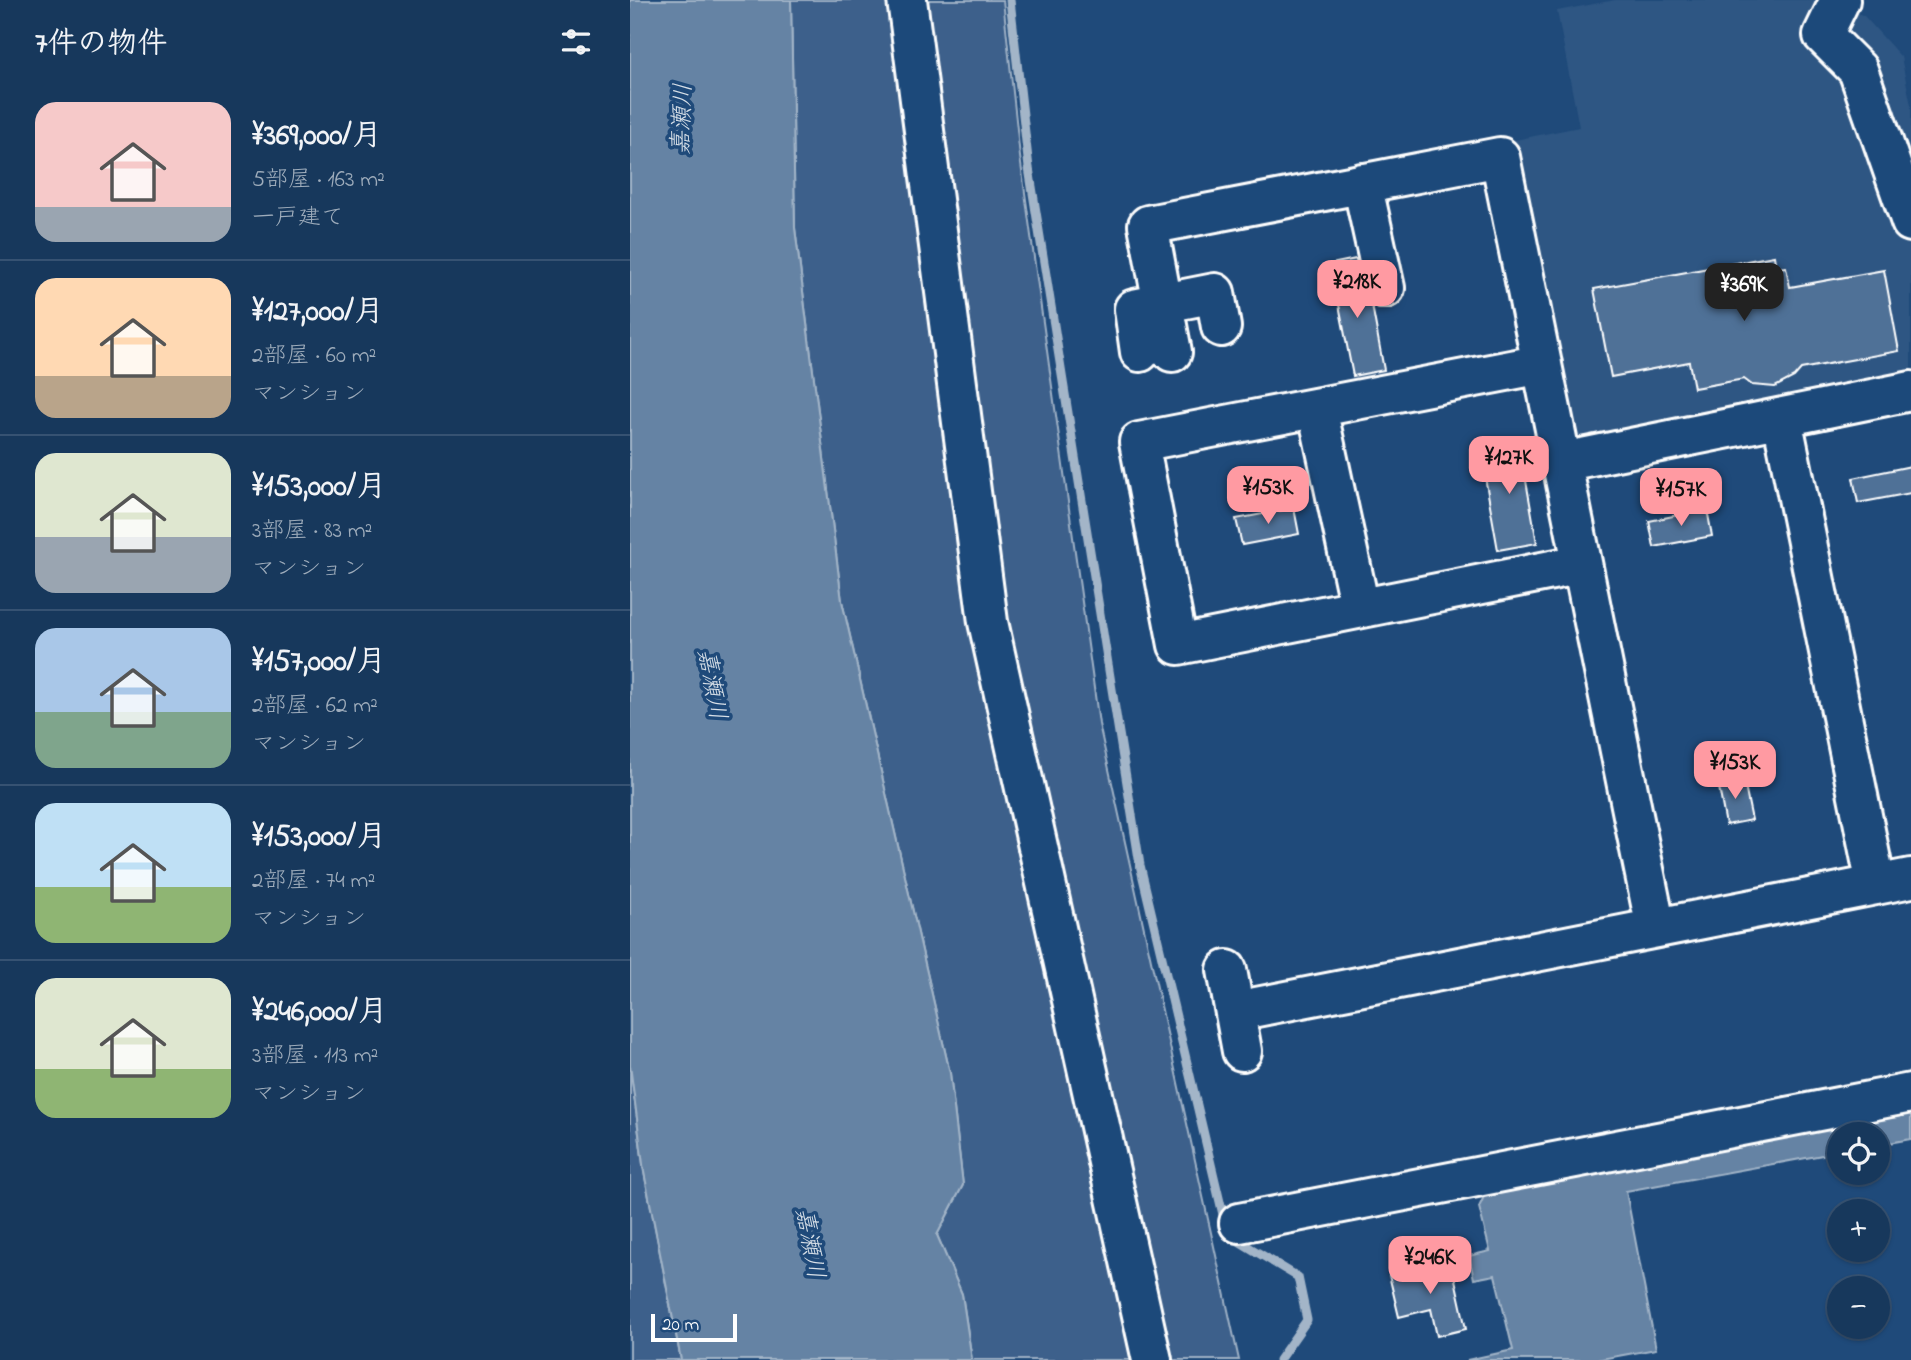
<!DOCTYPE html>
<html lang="ja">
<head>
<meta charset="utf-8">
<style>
	body { margin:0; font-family:"Indie Flower","Klee One",sans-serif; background:#203f62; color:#f1f3f6; height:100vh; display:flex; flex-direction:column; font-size:26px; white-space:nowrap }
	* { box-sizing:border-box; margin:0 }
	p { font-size:23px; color:#9eacbb }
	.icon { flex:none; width:38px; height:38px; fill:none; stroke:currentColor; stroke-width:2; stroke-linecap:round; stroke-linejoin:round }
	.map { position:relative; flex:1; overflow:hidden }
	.details { display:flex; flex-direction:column; background:#17385c; width:630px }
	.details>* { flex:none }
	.buttons { position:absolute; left:1197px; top:1122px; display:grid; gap:14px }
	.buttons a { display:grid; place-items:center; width:63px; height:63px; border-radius:50%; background:#17385c; box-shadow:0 2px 5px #0004,0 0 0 2px #365272; font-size:35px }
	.scale { position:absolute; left:21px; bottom:18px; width:86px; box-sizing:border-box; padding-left:7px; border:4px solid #fff; border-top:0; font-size:19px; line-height:24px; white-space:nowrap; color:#fff; -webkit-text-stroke:5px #1f4a7a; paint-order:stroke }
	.price { position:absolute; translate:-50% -60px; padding:0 16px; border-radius:14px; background:#ff9aa2; color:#111; font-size:23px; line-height:46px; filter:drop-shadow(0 2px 4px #0008) }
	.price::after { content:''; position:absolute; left:50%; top:42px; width:21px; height:16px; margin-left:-10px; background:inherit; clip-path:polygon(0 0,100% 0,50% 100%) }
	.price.current { background:#222; color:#fff }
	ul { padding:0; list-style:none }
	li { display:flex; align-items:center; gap:21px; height:175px; padding:0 35px }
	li+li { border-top:2px solid #365272 }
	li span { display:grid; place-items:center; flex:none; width:196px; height:140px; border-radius:21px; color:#555 }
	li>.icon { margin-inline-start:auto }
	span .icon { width:84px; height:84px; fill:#fffc; stroke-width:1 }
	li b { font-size:30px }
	h2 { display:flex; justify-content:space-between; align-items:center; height:84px; padding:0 35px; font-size:30px }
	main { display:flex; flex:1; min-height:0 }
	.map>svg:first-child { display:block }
	.built { fill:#2e5683 }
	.green { fill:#3c618b; stroke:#9eb0c5; stroke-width:2 }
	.water { fill:#6583a4; stroke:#a3b5c8; stroke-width:2 }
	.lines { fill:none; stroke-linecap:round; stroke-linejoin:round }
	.stream { stroke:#a3b5c8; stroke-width:9 }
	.building { fill:#507197; stroke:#fff; stroke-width:2 }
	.minor-casing { stroke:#fff; stroke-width:44 }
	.minor { stroke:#1f4a7a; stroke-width:38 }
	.labels { text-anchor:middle; stroke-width:7; stroke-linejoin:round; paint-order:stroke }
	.water-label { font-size:24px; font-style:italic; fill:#d8e0e8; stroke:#1f4a7a }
</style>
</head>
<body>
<main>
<section class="details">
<h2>7件の物件<svg class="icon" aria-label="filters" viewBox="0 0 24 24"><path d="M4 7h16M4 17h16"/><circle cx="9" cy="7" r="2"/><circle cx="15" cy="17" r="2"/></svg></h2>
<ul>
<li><span style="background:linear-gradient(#f6c9c9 75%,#9aa5b1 0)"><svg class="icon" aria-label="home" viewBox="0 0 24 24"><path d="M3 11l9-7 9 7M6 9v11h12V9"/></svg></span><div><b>¥369,000/月</b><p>5部屋 · 163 m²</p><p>一戸建て</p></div></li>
<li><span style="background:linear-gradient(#ffd9b3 70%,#b9a48a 0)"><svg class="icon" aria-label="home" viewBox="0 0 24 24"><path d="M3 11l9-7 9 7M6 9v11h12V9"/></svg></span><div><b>¥127,000/月</b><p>2部屋 · 60 m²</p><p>マンション</p></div></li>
<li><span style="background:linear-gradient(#dfe7d0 60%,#9aa5b1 0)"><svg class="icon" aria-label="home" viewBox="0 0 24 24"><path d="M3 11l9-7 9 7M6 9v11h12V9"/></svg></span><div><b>¥153,000/月</b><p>3部屋 · 83 m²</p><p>マンション</p></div></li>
<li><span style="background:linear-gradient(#a9c7e8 60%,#7fa58c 0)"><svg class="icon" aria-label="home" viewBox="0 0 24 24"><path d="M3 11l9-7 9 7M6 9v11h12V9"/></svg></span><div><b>¥157,000/月</b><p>2部屋 · 62 m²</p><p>マンション</p></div></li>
<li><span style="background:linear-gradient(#bfe0f5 60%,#8fb573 0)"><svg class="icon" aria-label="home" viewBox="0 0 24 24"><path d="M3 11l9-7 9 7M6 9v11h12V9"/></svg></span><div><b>¥153,000/月</b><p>2部屋 · 74 m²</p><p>マンション</p></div></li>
<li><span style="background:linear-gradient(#dfe7d0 65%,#8fb573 0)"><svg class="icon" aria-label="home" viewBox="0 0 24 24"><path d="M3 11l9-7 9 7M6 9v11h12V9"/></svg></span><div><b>¥246,000/月</b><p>3部屋 · 113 m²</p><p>マンション</p></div></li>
</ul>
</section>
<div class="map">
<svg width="1281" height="1360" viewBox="0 0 1281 1360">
	<rect width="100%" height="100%" fill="#1f4a7a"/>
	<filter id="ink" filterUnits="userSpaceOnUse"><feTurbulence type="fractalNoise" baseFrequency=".0143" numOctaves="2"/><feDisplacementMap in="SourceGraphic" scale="14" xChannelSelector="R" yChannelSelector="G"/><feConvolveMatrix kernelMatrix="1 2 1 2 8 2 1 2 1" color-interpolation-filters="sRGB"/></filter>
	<g filter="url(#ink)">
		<path class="built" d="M985,0H1200L1234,16L1271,57L1281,105V378L946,445L885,140L949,127L927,11Z"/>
		<path class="green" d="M161,0H373L390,157L469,724L609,1360H342L332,1294L307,1235L333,1185L320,1073L212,601L165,228Z
			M0,1065L14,1172L51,1360H0Z"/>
		<path class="water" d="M0,0H161L165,228L212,601L320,1073L333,1185L307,1235L332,1294L342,1360H51L14,1172L0,1065Z
			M1281,1113V1139L1248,1145V1134H1209V1152L996,1191L1026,1349L966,1360H837L883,1350L865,1275L844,1279L839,1256L860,1251L849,1207L859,1186L1030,1160Z"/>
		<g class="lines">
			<path class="stream" d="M380,0L399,168L510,865L595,1223
				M602,1237L668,1277L677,1320L649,1360"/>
		</g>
		<path class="building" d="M1144,256L1146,268L1156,267L1160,287L1254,270L1269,351L1171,369L1164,377L1145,387L1122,385L1114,379L1064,388L1059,362L981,377L964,289Z
			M726,259L734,293L742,305L754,370L723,376L701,264Z
			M889,441L907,543L868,550L850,449Z
			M1281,466V493L1228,503L1223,478Z
			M664,508L669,534L612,545L606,519Z
			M1077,509L1082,536L1024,547L1019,521Z
			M1113,777L1122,820L1096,825L1088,782Z
			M821,1261L836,1329L807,1336L801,1309L769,1317L759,1275Z"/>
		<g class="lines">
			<defs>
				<path id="minor" d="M277,0L358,622L522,1360
					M1210,0L1193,35L1228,70L1281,222
					M732,183L755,288
					M510,352L504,309L585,293L591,327
					M542,352L518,225L870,157L1024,919
					M912,364L509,442L548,645L952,564
					M687,408L730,608
					M1152,418L1246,885
					M932,462L1281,391
					M597,970L612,1051
					M606,1011L1281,878
					M609,1223L1281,1093"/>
			</defs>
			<use href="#minor" class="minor-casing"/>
			<use href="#minor" class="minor"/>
		</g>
	</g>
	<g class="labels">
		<g class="water-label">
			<text transform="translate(51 119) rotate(-88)" y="8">嘉瀬川</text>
			<text transform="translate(83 684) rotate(80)" y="8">嘉瀬川</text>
			<text transform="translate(181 1243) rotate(80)" y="8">嘉瀬川</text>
		</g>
	</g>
</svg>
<div class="buttons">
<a><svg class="icon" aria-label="locate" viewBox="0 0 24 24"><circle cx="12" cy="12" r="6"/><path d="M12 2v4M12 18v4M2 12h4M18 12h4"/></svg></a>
<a>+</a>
<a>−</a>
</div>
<div class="scale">20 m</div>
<b class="price" style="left:727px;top:320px">¥218K</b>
<b class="price current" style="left:1114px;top:323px">¥369K</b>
<b class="price" style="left:879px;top:496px">¥127K</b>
<b class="price" style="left:638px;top:526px">¥153K</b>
<b class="price" style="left:1051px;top:528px">¥157K</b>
<b class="price" style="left:1105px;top:801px">¥153K</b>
<b class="price" style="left:800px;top:1296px">¥246K</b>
</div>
</main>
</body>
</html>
